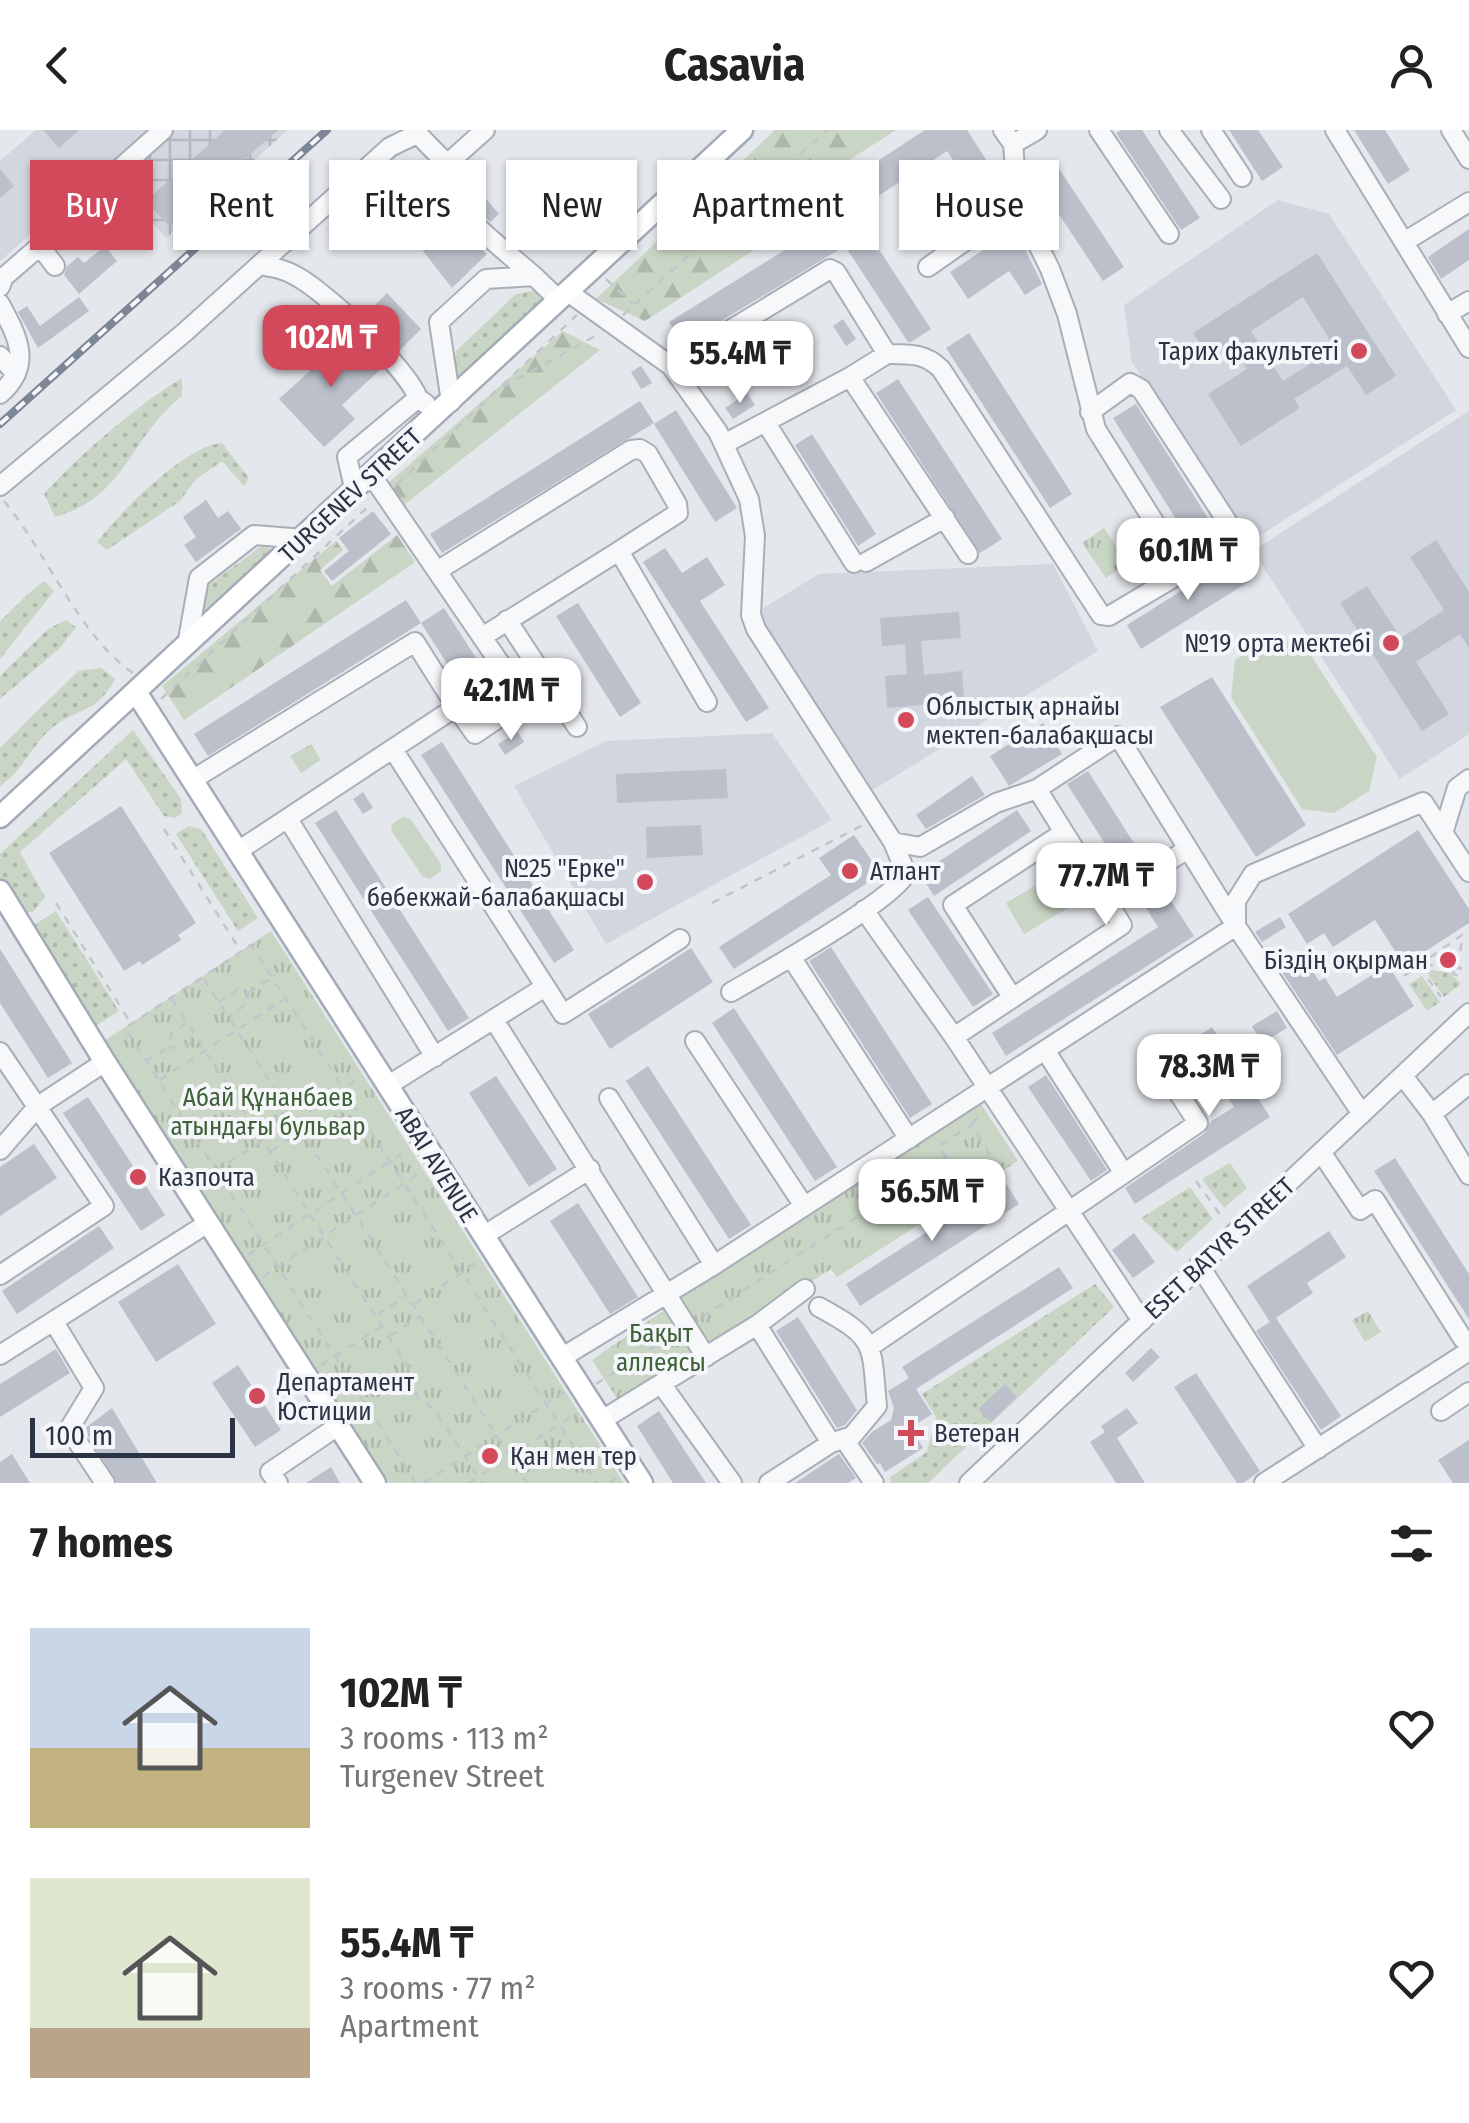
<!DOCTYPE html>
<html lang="en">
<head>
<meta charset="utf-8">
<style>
	body { margin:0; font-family:"Fira Sans Condensed",sans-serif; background:#f6f6f6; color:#222; height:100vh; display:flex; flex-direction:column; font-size:38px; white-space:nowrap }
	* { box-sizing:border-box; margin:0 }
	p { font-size:32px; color:#767676 }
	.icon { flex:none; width:55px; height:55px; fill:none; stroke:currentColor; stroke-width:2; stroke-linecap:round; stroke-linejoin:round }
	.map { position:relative; height:1353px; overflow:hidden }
	.drawer { display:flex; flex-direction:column; background:#fff; flex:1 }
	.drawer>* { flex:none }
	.top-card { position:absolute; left:30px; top:30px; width:1410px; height:90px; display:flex; gap:20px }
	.scale { position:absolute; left:30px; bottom:25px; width:205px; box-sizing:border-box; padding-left:10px; border:5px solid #2b3445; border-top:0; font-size:28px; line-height:35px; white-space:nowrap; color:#2b3445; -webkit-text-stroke:8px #f4f6f9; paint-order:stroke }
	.price { position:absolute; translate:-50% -85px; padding:0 22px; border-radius:20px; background:#fff; color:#222; font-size:32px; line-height:65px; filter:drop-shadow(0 2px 5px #0008) }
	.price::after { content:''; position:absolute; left:50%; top:60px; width:30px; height:22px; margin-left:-15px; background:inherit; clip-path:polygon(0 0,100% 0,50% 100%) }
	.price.selected { background:#d1495b; color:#fff }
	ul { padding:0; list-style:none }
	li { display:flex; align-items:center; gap:30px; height:250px; padding:0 30px }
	li span { display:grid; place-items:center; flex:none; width:280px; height:200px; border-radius:0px; color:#555 }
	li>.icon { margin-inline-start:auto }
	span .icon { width:120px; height:120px; fill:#fffc; stroke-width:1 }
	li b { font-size:42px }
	h2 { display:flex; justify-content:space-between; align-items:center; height:120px; padding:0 30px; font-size:42px }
	.tag { padding:0 35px; border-radius:0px; background:#fff; box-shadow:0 2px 8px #0004; font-size:35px; line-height:90px }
	.tag.selected { background:#d1495b; color:#fff }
	header { display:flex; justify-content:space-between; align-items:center; height:130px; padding:0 30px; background:#fff; font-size:45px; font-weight:700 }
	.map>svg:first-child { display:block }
	.built { fill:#d2d6de }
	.industrial { fill:url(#industrial-grid) }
	.grass { fill:url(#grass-dots) }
	.forest { fill:url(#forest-firs) }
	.park { fill:url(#park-tufts) }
	.garden { fill:#c9d6c5 }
	.building { fill:#bbc0ca; fill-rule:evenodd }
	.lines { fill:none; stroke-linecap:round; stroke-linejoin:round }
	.minor-casing { stroke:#a9aeb7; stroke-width:22 }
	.major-casing { stroke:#a3abb8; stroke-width:25 }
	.path { stroke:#c2c5cb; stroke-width:2.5; stroke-dasharray:8 8; stroke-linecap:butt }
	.minor { stroke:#f7f8fa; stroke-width:18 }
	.major { stroke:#fff; stroke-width:20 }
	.rail-casing { stroke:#7d8696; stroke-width:8 }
	.rail { stroke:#f4f6f9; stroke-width:4; stroke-dasharray:11; stroke-linecap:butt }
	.poi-dot { fill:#d1495b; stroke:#f4f6f9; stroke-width:4 }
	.labels { text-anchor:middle; stroke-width:8; stroke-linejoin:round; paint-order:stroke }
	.poi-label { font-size:25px; fill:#2b3445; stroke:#f4f6f9; text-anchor:start }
	.street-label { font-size:25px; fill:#2b3445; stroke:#f4f6f9 }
	.park-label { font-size:25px; fill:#3f6138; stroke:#f4f6f9 }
</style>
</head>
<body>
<header><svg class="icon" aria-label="back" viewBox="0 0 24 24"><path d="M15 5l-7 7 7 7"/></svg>Casavia<svg class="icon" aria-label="person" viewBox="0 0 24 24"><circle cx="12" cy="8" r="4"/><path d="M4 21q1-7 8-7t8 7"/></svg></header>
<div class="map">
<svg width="1469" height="1353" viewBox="0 0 1469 1353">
	<defs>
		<pattern id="industrial-grid" width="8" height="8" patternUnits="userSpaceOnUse" patternTransform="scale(2.5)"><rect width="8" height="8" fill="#d2d6de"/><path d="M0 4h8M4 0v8" fill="none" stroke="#b4b8c0"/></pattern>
		<pattern id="grass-dots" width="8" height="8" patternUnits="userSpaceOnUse" patternTransform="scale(2.5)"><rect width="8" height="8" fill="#c9d6c5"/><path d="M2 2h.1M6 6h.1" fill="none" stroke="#adb8ab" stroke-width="1.8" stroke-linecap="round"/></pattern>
		<pattern id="forest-firs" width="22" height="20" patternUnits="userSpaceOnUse" patternTransform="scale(2.5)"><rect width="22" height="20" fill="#c9d6c5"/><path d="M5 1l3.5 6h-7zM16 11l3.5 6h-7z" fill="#adb8ab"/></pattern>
		<pattern id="park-tufts" width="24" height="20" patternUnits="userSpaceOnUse" patternTransform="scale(2.5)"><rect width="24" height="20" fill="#c9d6c5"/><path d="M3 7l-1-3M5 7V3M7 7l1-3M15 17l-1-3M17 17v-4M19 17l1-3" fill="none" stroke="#adb8ab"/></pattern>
	</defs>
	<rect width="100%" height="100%" fill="#e4e7ec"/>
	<path class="built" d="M36,0H149L0,131V31Z
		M1278,70L1329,84L1456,280L1250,412L1132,232L1124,175Z
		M1469,281V604L1400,649L1253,421Z
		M1053,434L1098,521L873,660L757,482L819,444Z
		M772,603L832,690L606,814L514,656L606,611Z"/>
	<path class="industrial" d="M172,0H288L166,108L115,51Z"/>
	<path class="grass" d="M538,160L544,167L458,247L453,241L456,221L516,164Z
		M182,248V266C129,307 128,366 55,387L44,364C80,324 136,276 182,248Z
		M222,313L249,348L244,356L222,331L196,349L180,371L107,420L97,412C120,382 185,316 222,313Z
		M264,414L271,420L204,483L206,457Z
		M45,451L54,461L0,529V491C16,478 27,462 45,451Z
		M66,490L76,497L60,518L0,569V546L48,499Z
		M101,538L115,549C100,578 86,577 60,592C35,607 24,641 0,656V618L78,541Z
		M133,600L181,669L182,683L175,688L164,686L126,629L20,722L45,767L33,782H21L0,748V724Z
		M189,696L201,699L258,788L238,801L176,704Z
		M56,781L119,881L94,897L31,797Z
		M1432,840L1450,843L1461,854L1444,867L1427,843Z
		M1422,846L1440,872L1427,881L1409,854Z
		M1230,1033L1247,1058L1224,1078L1202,1049Z
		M1190,1057L1213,1089L1177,1122L1141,1088Z
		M1095,1154L1114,1177L928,1353H892L889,1348L927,1322L936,1287L922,1264Z"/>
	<path class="forest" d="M775,0H896L837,38L832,69L645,191L596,169Z
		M563,201L600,220L403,376L386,355Z
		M397,405L415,432L184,590L162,556L336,411L343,420L320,440L332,456Z"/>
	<path class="park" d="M1104,398L1127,433L1106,448L1082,413Z
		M311,614L321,630L301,643L290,626Z
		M271,801L624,1353H389L104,911Z
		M981,974L1018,1031L837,1147L831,1139L710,1217L679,1168Z
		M670,1176L693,1216L695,1231L622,1276L592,1230Z
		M1368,1181L1381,1202L1365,1212L1352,1190Z"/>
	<path class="garden" d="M1267,507L1304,515L1377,627L1369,661L1334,683L1302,679L1231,567L1235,530Z
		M403,687L410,688L441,734V741L430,749L423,747L391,700L392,694Z
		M1057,743L1075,774L1024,804L1006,773Z"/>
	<path class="building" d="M43,0H79L59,18Z
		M225,0H278L169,96L146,71Z
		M925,0H967L996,45L973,60L947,21L869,72L853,47Z
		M1121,0H1142L1200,88L1181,100L1116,3Z
		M1229,0H1258L1283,37L1262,51Z
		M1354,0H1385L1410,40L1388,54Z
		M405,30L422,48L386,82L369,64Z
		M1054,31L1124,137L1103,151L1033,45Z
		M0,39L14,56L0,68Z
		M466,45L499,84L490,92L462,60L460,50Z
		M455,92L475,116L477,114L487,124L452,158L423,121Z
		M830,92L845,116L683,214L669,192Z
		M1015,99L1042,154L1025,165L1009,141L968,169L950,142Z
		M1469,99V130L1441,149L1428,127Z
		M867,101L931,199L911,212H908L845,116Z
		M105,116L117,131L79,164L64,145L67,136L78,127L84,133Z
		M1317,123L1396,246L1366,265L1347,236L1294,269L1300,278L1241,316L1208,264L1247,239L1230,214L1209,228L1193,203ZM1303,167L1335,218L1283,251L1251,201Z
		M387,163L421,199L399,221L365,185Z
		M79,167L89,181L38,218L18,182L27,176L40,196Z
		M843,189L856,209L846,216L833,196Z
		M969,203L1072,364L1050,378L946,218Z
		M349,205L382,238L342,275L355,289L324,317L279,269Z
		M641,236L652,253L641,259L631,242Z
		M898,249L1002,409L980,423L876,263Z
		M747,263L755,275L733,289L725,278Z
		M640,271L654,293L442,423L430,404Z
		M1136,274L1213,396L1189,410L1113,288Z
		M676,280L737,378L715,392L654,294Z
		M812,304L876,404L858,416L795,315Z
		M206,370L218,388L228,381L241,399L196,432L184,415L196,407L183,387Z
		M373,381L391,404L332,451L324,441L349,421L339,408Z
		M1436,410L1469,462V518L1460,504L1416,532L1449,584L1422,601L1340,473L1367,456L1401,508L1444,480L1410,427Z
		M665,418L682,443L707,427L725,455L700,471L769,578L746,592L643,432Z
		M1235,427L1250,451L1141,519L1127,495Z
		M406,470L421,493L208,626L194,604Z
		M578,473L641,573L620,587L556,486Z
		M444,478L503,570L480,585L421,493Z
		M959,482L961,508L921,511L924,545L962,541L964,571L887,578L885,546L907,544L905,514L882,516L880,488Z
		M1212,547L1306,695L1256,727L1160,577Z
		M1043,593L1062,624L1009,656L990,626Z
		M518,602L524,612L505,625L498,614Z
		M442,612L574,820L554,833L421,625Z
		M726,639L728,668L617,673L616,644Z
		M1088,641L1146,732L1154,727L1157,739L1167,746L1158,751L1194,806L1006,926L992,903L1158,797L1067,654Z
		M972,646L985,665L926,699L916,685Z
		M363,662L373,678L363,684L353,669Z
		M121,676L196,793L178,805L181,810L142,835L140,831L124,841L49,723Z
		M336,680L469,888L448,901L315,693Z
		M1017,680L1031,701L934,766L920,744Z
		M701,695L703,725L647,728L646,697Z
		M1418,700L1469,779V793L1404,835L1375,790L1333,817L1324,803L1307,814L1288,784Z
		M854,705L881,744L734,839L719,817L831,745L819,728Z
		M928,767L993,864L973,877L908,780Z
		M1280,787L1286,797L1262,812L1255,802Z
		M831,817L932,974L910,988L809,831Z
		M691,818L713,852L610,919L588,884Z
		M0,819L72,933L48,948L0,873Z
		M1302,825L1319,851L1325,848L1337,867L1388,835L1414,876L1337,925L1280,839Z
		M734,878L837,1037L815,1051L712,893Z
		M1277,881L1287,898L1262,913L1252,896Z
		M1212,897L1270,987L1135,1074L1125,1058L1205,1003L1210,992L1234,977L1191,911Z
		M648,936L751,1095L729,1109L626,951Z
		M1046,945L1107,1040L1091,1051L1028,957Z
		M496,946L557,1039L529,1057L469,963Z
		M88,967L165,1085L141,1101L63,983Z
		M34,1014L57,1048L0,1086V1037Z
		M1395,1028L1469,1144V1189L1374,1041Z
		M1005,1052L1019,1074L860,1176L846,1154Z
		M578,1073L638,1167L610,1184L550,1091Z
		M99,1096L114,1118L17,1184L2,1161Z
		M1329,1101L1346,1127L1307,1153L1313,1163L1270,1192L1247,1156Z
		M1134,1103L1155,1132L1133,1148L1112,1120Z
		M178,1134L216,1194L156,1232L118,1172Z
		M1059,1137L1073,1158L916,1259L932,1284L918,1293L916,1306L923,1318L885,1342L880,1333L877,1334L862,1313L872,1302L891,1290L894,1278L888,1261L909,1248L902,1237Z
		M798,1187L857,1280L845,1295L837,1298L776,1201Z
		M1276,1188L1341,1286L1321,1300L1256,1201Z
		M1151,1218L1160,1227L1133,1252L1125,1243Z
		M56,1219L70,1243L0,1287V1254Z
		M238,1235L281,1300L255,1317L212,1253Z
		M1196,1243L1260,1341L1243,1353H1237L1174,1257Z
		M1005,1254L1017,1267L991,1292L978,1279Z
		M112,1278L157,1353H117L84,1299Z
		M1127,1278L1138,1293L1117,1308L1145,1353H1116L1090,1312L1105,1302L1101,1296Z
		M659,1281L706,1353H673L637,1296Z
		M1469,1310V1353H1453L1438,1330Z
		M12,1324L30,1353H0V1332Z
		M839,1324L856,1348L848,1353H795Z
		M331,1337L340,1353H306Z"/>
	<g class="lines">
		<defs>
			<path id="minor" d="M414,0L447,34C447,44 446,56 451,66C467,92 510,125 534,146
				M1003,0L1013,14L1037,0
				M1099,0L1169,104
				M1169,0L1221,69
				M1211,0L1242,47
				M1335,0L1469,218
				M1451,0L1469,29
				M447,34L485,0
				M1404,112L1469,72
				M40,116L55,136
				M259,135C273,137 284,139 296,146C326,162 406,237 418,268
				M928,137L1018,74
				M0,157L4,147L101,63L107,50L163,0
				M568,162L671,236L718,302L749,369L755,406L751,485L756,499L893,712L906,743C896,769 762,844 731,862
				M0,174C18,207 33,235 0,264
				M1447,184L1469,171
				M887,224C909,224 925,223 941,239L1101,485L1109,486L1178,445L1180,439L1178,430L1096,299L1067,184L1050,139L1018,74L1013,14
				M0,226L16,244
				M671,236L830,139L836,142L887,224L850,247
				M451,272L439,192L486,149L534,146L559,170
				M1090,282L1130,253L1141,259L1232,399L1180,439
				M766,293L854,433
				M724,314L850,247L968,424
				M0,356L185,202L390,17L417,4
				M355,362L347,327L418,268L426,274
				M866,432L945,388
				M437,441L631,320L640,319L648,324L677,374L678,383L619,421
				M507,490L577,597
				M482,507L619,421L707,572
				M187,515L199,448L254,405L304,409
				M394,621L563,884L680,809
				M192,650L415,512L456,577
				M288,689L435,927
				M1443,703L1457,658L1469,649
				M893,712L920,717L996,673L1037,659L1118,606L1236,796L1362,984
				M238,721L456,577L475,604L525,570L372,346
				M1167,732L1188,719
				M864,780L954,907L1142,1191
				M791,827L909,1009
				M1012,867L953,775L1063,703
				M494,890L706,1227
				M954,907L1122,795L1037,659
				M695,911L804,1076
				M1045,920L1123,1042
				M0,922L104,1076L0,1145
				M1403,946L1432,984L1469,1045
				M387,956L545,857
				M609,968L714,1135
				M1432,984L1469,954
				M0,1020L38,976L105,932
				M1321,1022L1360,1080L1375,1070L1463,1209
				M483,1106L590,1039
				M1199,1135L1318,1319
				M54,1192L94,1258L69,1299L105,1353
				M757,1195L831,1313
				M871,1216L1198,993L1159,933
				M0,1225L208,1093
				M561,1228L714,1135L1236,796V771L1253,744L1423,672L1469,742
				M662,1255L732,1353
				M1441,1281L1469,1262
				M602,1290L757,1195L805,1159
				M844,1309L874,1353
				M278,1353L270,1342L338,1296
				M769,1353L831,1313L852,1306L877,1276C871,1214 878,1209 819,1177
				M969,1353L1469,883
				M1264,1353L1469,1221"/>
			<path id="major" d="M136,562L642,1353
				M0,687L742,0
				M0,761L105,932L375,1353"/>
		</defs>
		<use href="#minor" class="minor-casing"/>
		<use href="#major" class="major-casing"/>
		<path class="path" d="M606,149L633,174
			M623,185L827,0
			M503,257L597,205
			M397,354L577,185
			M4,371C47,423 79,506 133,543
			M161,569L371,374
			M164,699L240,820
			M56,773L130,892
			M712,773L865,694
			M1425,834L1453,840
			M1419,836L1441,867
			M1458,837L1462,809
			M1455,838H1461L1459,846L1453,844Z
			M1404,846L1469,800
			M204,849L527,1353
			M249,863L271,848
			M172,869L412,1243L417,1267L435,1280L482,1353
			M218,872L238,859L248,863L247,874L229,886
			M186,893L171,904L169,917L182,918L196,909
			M146,931L168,918
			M160,950L283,870
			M295,991L362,946
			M972,994L983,981
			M258,999L288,980
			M271,1021L301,1001
			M201,1050L262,1011
			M1196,1051L1221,1086
			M248,1125L409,1019
			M263,1147L423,1041
			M415,1174L479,1131
			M377,1185L407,1165
			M702,1187L947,1029L963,1053L995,1033L971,995L939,1016L947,1029
			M390,1206L420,1186
			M321,1235L382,1196
			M596,1254L674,1204
			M416,1353L125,898L251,815L597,1353
			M424,1353L564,1262
			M469,1353L577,1283
			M610,1353L618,1347"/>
		<use href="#minor" class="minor"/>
		<use href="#major" class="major"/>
		<defs>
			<path id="rail" d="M0,294L327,0"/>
		</defs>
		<use href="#rail" class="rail-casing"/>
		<use href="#rail" class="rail"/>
	</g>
	<g class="poi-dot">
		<circle cx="1359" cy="221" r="10"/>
		<circle cx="1391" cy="513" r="10"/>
		<circle cx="906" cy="590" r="10"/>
		<circle cx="850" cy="741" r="10"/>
		<circle cx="645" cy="752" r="10"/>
		<circle cx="1448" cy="830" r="10"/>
		<circle cx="138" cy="1047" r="10"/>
		<circle cx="257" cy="1266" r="10"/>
		<path d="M906 1288h10v10h10v10h-10v10h-10v-10h-10v-10h10z"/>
		<circle cx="490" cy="1326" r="10"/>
	</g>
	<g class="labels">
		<g class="poi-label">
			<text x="1339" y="230" text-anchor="end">Тарих факультеті</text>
			<text x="1371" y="522" text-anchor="end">№19 орта мектебі</text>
			<text x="926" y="585">Облыстық арнайы<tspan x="926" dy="29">мектеп-балабақшасы</tspan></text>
			<text x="625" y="747" text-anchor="end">№25 "Ерке"<tspan x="625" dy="29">бөбекжай-балабақшасы</tspan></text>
			<text x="870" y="750">Атлант</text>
			<text x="1428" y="839" text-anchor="end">Біздің оқырман</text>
			<text x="158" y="1056">Казпочта</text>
			<text x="277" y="1261">Департамент<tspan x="277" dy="29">Юстиции</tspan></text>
			<text x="934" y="1312">Ветеран</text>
			<text x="510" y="1335">Қан мен тер</text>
		</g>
		<g class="street-label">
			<text transform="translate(350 365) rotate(-43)" y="9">TURGENEV STREET</text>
			<text transform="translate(437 1034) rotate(58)" y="9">ABAI AVENUE</text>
			<text transform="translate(1219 1118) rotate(-43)" y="9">ESET BATYR STREET</text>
		</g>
		<g class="park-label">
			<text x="268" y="976">Абай Құнанбаев<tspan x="268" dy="29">атындағы бульвар</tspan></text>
			<text x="661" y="1212">Бақыт<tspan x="661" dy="29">аллеясы</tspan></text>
		</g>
	</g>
</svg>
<div class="scale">100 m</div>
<b class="price selected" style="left:331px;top:260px">102M ₸</b>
<b class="price" style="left:740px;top:276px">55.4M ₸</b>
<b class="price" style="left:1188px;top:473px">60.1M ₸</b>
<b class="price" style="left:511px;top:613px">42.1M ₸</b>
<b class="price" style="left:1106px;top:798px">77.7M ₸</b>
<b class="price" style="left:1209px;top:989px">78.3M ₸</b>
<b class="price" style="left:932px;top:1114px">56.5M ₸</b>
<div class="top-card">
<a class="tag selected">Buy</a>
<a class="tag">Rent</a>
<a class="tag">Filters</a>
<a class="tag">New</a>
<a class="tag">Apartment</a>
<a class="tag">House</a>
</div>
</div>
<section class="drawer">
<h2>7 homes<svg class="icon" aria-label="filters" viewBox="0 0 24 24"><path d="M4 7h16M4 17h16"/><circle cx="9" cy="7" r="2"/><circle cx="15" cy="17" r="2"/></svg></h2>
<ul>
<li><span style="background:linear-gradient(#c9d6e8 60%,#c2b280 0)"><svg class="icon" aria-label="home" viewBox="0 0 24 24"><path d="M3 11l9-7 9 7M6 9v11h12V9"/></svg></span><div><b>102M ₸</b><p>3 rooms · 113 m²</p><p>Turgenev Street</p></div><svg class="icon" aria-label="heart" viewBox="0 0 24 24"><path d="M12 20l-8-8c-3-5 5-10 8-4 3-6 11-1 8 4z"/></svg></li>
<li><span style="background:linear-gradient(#dfe7d0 75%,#b9a48a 0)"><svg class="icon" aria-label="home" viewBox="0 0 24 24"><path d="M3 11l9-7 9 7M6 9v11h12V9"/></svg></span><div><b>55.4M ₸</b><p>3 rooms · 77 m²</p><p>Apartment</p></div><svg class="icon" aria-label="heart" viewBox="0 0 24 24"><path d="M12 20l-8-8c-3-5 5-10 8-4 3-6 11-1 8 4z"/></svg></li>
</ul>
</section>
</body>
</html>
